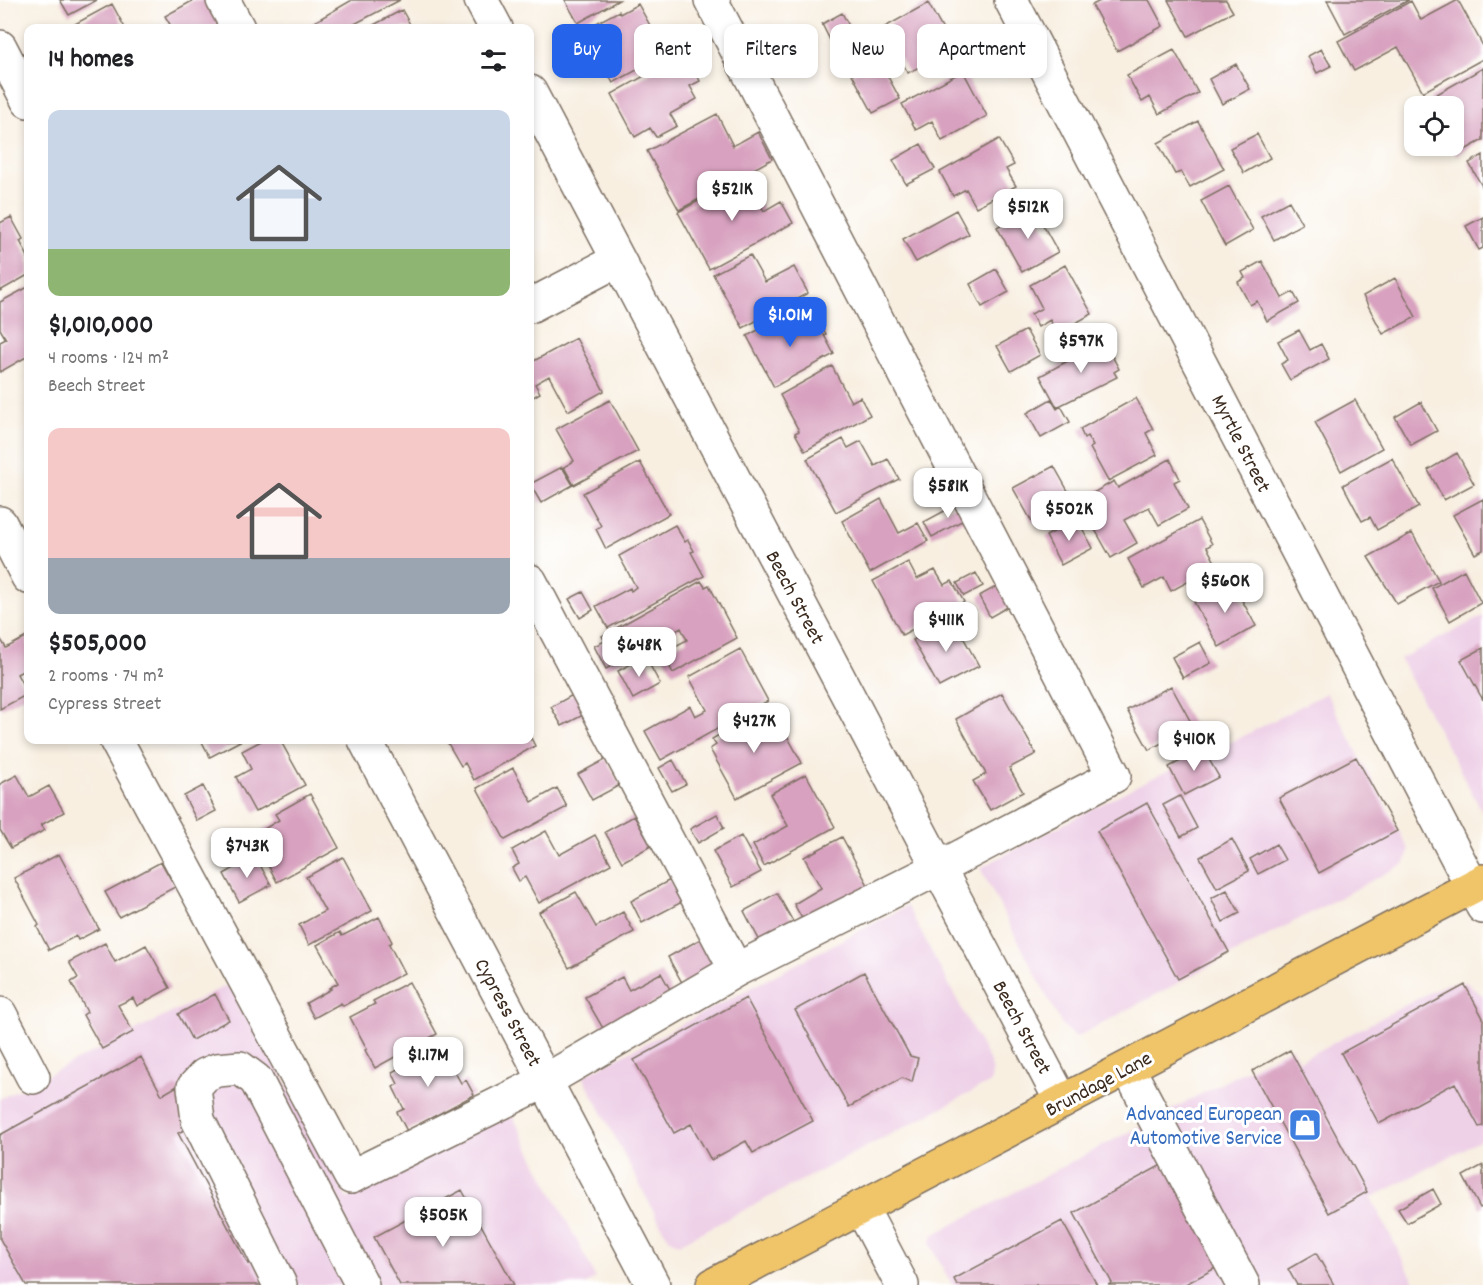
<!DOCTYPE html>
<html lang="en">
<head>
<meta charset="utf-8">
<style>
	body { margin:0; font-family:Dekko,sans-serif; background:#f2f2f2; color:#202124; height:100vh; display:flex; flex-direction:column; font-size:22px; white-space:nowrap }
	* { box-sizing:border-box; margin:0 }
	p { font-size:20px; color:#757577 }
	.icon { flex:none; width:33px; height:33px; fill:none; stroke:currentColor; stroke-width:2; stroke-linecap:round; stroke-linejoin:round }
	.map { position:relative; flex:1; overflow:hidden }
	.drawer { position:absolute; left:24px; top:24px; width:510px; height:720px; display:flex; flex-direction:column; background:#fff; border-radius:12px; box-shadow:0 3px 9px #0003 }
	.drawer>* { flex:none }
	.top-card { position:absolute; left:552px; top:24px; width:570px; height:54px; display:flex; gap:12px }
	.tools { position:absolute; left:1404px; top:96px; display:grid; gap:12px }
	.tools a { display:grid; place-items:center; width:60px; height:60px; border-radius:12px; background:#fff; box-shadow:0 3px 9px #0003; font-size:30px }
	.price { position:absolute; translate:-50% -51px; padding:0 14px; border-radius:12px; background:#fff; color:#222; font-size:20px; line-height:39px; filter:drop-shadow(0 2px 3px #0008) }
	.price::after { content:''; position:absolute; left:50%; top:36px; width:18px; height:14px; margin-left:-9px; background:inherit; clip-path:polygon(0 0,100% 0,50% 100%) }
	.price.on { background:#2563eb; color:#fff }
	ul { padding:0; list-style:none }
	li { display:grid; align-content:center; gap:12px; height:318px; padding:0 24px }
	li span { display:grid; place-items:center; height:186px; border-radius:12px; color:#555 }
	li>.icon { margin-inline-start:auto }
	span .icon { width:108px; height:108px; fill:#fffc; stroke-width:1 }
	li b { font-size:26px }
	h2 { display:flex; justify-content:space-between; align-items:center; height:72px; padding:0 24px; font-size:26px }
	.chip { padding:0 21px; border-radius:12px; background:#fff; box-shadow:0 3px 9px #0003; font-size:21px; line-height:54px }
	.chip.on { background:#2563eb; color:#fff }
	.map>svg:first-child { display:block }
	.built { fill:#eed0e7 }
	.building { fill:#d8a1bf }
	.lines { fill:none; stroke-linecap:round; stroke-linejoin:round }
	.minor-casing { stroke:#7d6f62; stroke-width:36 }
	.major-casing { stroke:#7d6f62; stroke-width:36 }
	.minor { stroke:#fff; stroke-width:33 }
	.major { stroke:#f0c469; stroke-width:33 }
	.labels { text-anchor:middle; stroke-width:6; stroke-linejoin:round; paint-order:stroke }
	.street-label { font-size:21px; fill:#3b2a1e; stroke:#fff }
	.shop-label { font-size:21px; fill:#366cbe; stroke:#fff; text-anchor:end }
</style>
</head>
<body>
<div class="map">
<svg width="1483" height="1285" viewBox="0 0 1483 1285">
	<rect width="100%" height="100%" fill="#fff"/>
	<filter id="ink" filterUnits="userSpaceOnUse"><feTurbulence type="fractalNoise" baseFrequency=".0167" numOctaves="2"/><feDisplacementMap in="SourceGraphic" scale="12" xChannelSelector="R" yChannelSelector="G"/><feConvolveMatrix kernelMatrix="1 2 1 2 8 2 1 2 1" color-interpolation-filters="sRGB"/></filter>
	<filter id="wash" filterUnits="userSpaceOnUse"><feTurbulence type="fractalNoise" baseFrequency=".008" numOctaves="4" result="noise"/><feDisplacementMap in="SourceGraphic" scale="24" xChannelSelector="R" yChannelSelector="G"/><feGaussianBlur stdDeviation="1.35" result="paint"/><feColorMatrix in="noise" values="0 0 0 0 0 0 0 0 0 0 0 0 0 0 0 0 0 1.4 0 .05"/><feComposite in="paint" operator="in"/></filter>
	<g filter="url(#wash)">
		<rect width="100%" height="100%" fill="#f8efe1"/>
		<path class="built" d="M1483,616V813L1400,659Z
			M1326,693L1409,850L1405,863L1076,1037L1068,1031L1061,1023L980,868L1142,783L1238,739Z
			M907,906L990,1062L992,1071L991,1082L679,1244L670,1239L664,1231L583,1076Z
			M233,982L347,1199L511,1113L592,1270L595,1279L584,1285H0V1099Z
			M1466,982L1483,996V1139L1371,1198L1416,1285H952L930,1244L933,1235L1291,1047L1299,1061L1446,984Z"/>
		<g id="blocks">
			<path class="building" d="M60,0H97L69,15Z
				M194,0H210L222,22L211,28H172L165,16Z
				M352,0H400L347,28H304Z
				M565,0H619L578,23Z
				M1102,0H1149L1163,26L1117,51L1092,5Z
				M1168,0H1226L1233,12L1188,36Z
				M1327,0H1409L1345,34Z
				M1458,0L1483,46V59L1423,92L1398,47L1354,71L1338,41L1411,1L1421,20Z
				M928,3L944,32L936,36L945,53L908,73L883,28Z
				M112,4L125,28H78L75,24Z
				M638,4L656,36L664,32L674,50L613,83L583,30L619,11L620,14Z
				M402,10L412,28H368Z
				M842,13L854,35L833,46L822,24Z
				M1321,49L1331,66L1317,73L1308,56Z
				M1174,50L1198,93L1159,114L1150,97L1142,102L1127,75Z
				M685,53L700,81L690,86L697,99L670,114L677,126L656,137L650,128L635,137L612,94Z
				M879,60L900,99L873,113L852,74Z
				M1236,64L1250,89L1222,104L1209,79Z
				M1483,68V140L1456,155L1451,146H1454V106H1435L1430,98Z
				M963,71L987,116L942,141L932,121L916,130L902,104Z
				M717,114L733,146L758,132L772,159L679,210L647,151Z
				M1198,121L1224,169L1190,187L1181,172L1175,174L1158,143Z
				M1257,134L1270,158L1244,173L1230,148Z
				M999,139L1014,165L1006,169L1016,186L976,207L966,189L953,196L940,172Z
				M921,144L935,169L906,184L893,160Z
				M1483,155V188L1469,163Z
				M745,176L764,211L781,201L793,223L709,269L678,212Z
				M1229,186L1253,230L1225,246L1201,201Z
				M1289,201L1302,224L1274,240L1261,216Z
				M1033,207L1058,252L1022,272L997,227Z
				M956,210L969,234L916,262L903,239Z
				M11,217L23,239L20,241L28,257V275L0,291V223Z
				M1483,217V248L1479,250L1466,226Z
				M750,255L765,282L794,267L808,293L743,328L713,274Z
				M1262,261L1282,298L1293,292L1299,303L1267,321L1257,301L1250,305L1238,282L1245,278L1242,272Z
				M1065,265L1092,314L1057,333L1050,320L1038,327L1031,314L1042,308L1030,285Z
				M996,269L1009,292L982,307L970,284Z
				M1395,278L1416,317L1383,334L1363,296Z
				M28,287V356L0,372V342L6,339L0,329V302Z
				M816,316L826,334L824,335L834,354L774,387L747,336L782,317L789,331Z
				M1026,330L1040,355L1011,371L997,346Z
				M1299,330L1310,350L1321,344L1329,359L1290,380L1281,364L1288,360L1278,341Z
				M576,338L604,391L568,411L549,376L535,384L540,393L530,399V363Z
				M1104,341L1119,369L1114,372L1117,377L1057,407L1040,376Z
				M832,366L851,402L860,397L870,415L805,451L795,433L799,431L780,395Z
				M1136,398L1153,429L1146,433L1157,455L1108,481L1090,448L1093,446L1087,436L1084,438L1080,429Z
				M1051,399L1057,409L1061,406L1070,422L1041,438L1027,413Z
				M610,400L638,451L574,485L564,467L574,461L556,429Z
				M1355,400L1382,448L1341,471L1315,422Z
				M1421,402L1437,431L1411,445L1395,417Z
				M843,439L848,448L861,441L875,466L888,459L899,479L836,512L807,459Z
				M1457,453L1474,484L1444,500L1428,470Z
				M1392,458L1419,507L1377,530L1370,517L1362,521L1343,485Z
				M1170,459L1180,479L1174,482L1188,509L1159,525L1149,507L1124,520L1137,543L1111,558L1079,501L1114,481L1118,488Z
				M640,462L669,514L606,549L596,529L601,526L583,493Z
				M1054,466L1073,500L1032,522L1013,488Z
				M562,467L573,485L541,503L530,484Z
				M881,499L899,533L918,523L928,541L870,573L842,521Z
				M1483,499V550L1475,554L1453,515Z
				M963,501L971,516L932,537L924,522Z
				M1077,519L1093,548L1061,565L1046,536Z
				M1199,520L1212,544L1207,547L1217,566L1171,591L1164,577L1144,588L1128,559Z
				M675,525L685,542L688,540L694,551L691,552L704,576L608,628L596,606L630,588L631,591L636,587L619,556Z
				M1412,533L1439,581L1397,604L1368,557Z
				M908,562L917,579L935,570L944,585L952,581L964,602L902,635L873,581Z
				M1464,570L1481,603L1450,621L1432,588Z
				M976,573L983,586L964,596L957,583Z
				M701,581L705,587L709,585L737,638L673,673L662,653L687,640L681,628L606,669L594,646L605,641L602,636Z
				M1007,581L1018,601L990,617L979,596Z
				M1232,582L1256,626L1219,647L1194,602Z
				M583,592L593,610L580,618L569,599Z
				M953,619L979,666L939,687L913,640Z
				M28,636V668L17,674L28,694L0,709V638L6,648Z
				M1200,642L1211,663L1183,678L1172,657Z
				M1483,648V700L1461,660Z
				M740,649L768,701L661,760L645,731L690,706L695,716L707,710L689,677Z
				M645,656L660,684L633,699L618,671Z
				M1171,686L1193,726L1149,750L1127,710Z
				M576,693L587,713L562,726L551,707Z
				M1002,693L1036,754L1009,768L1023,792L990,810L973,781L986,774L956,719Z
				M774,712L802,763L737,798L710,749L716,745L712,739L738,724L741,730Z
				M530,736L535,746L474,780L465,763L461,766L446,740H530Z
				M201,740H242L210,757Z
				M263,740H280L305,785L255,812L236,777L251,769L242,751Z
				M1203,749L1219,777L1184,795L1169,767Z
				M1356,757L1397,831L1319,873L1279,798Z
				M606,759L620,785L592,800L578,774Z
				M673,760L686,784L672,791L659,768Z
				M513,768L532,802L557,788L567,807L505,840L477,788Z
				M806,774L835,827L764,866L753,845L788,826L770,794Z
				M17,775L29,797L49,786L64,812L41,825L45,830L11,848L0,830V784Z
				M203,786L216,811L197,821L184,796Z
				M310,794L339,848L277,882L266,861L273,858L259,832L279,820L275,814Z
				M1180,796L1197,828L1181,837L1163,805Z
				M1147,803L1229,952L1178,979L1097,831Z
				M717,814L724,828L698,843L690,829Z
				M634,816L651,846L622,862L605,832Z
				M546,831L559,855L595,835L611,864L539,903L525,877L519,881L512,868L519,864L512,850Z
				M741,836L761,872L733,887L713,851Z
				M842,837L869,887L804,922L794,904L821,888L804,857Z
				M1232,839L1249,871L1217,888L1200,857Z
				M1276,844L1285,860L1258,874L1250,859Z
				M59,854L99,929L78,940L76,936L49,950L37,927L39,925L14,878Z
				M255,856L271,885L239,902L224,874Z
				M343,857L372,911L309,945L299,925L325,911L306,877Z
				M161,862L175,887L119,917L105,892Z
				M670,880L682,902L642,923L631,901Z
				M1227,890L1240,913L1223,922L1211,898Z
				M576,892L596,927L623,912L634,932L569,968L539,912Z
				M777,893L796,927L762,945L744,911Z
				M379,917L392,942L389,944L404,973L343,1006L341,1003L314,1018L306,1003L331,989L329,988L338,983L317,945L340,932L342,936Z
				M704,937L721,968L685,988L668,957Z
				M105,943L115,962L146,945L170,988L137,1006L133,998L118,1005L133,1032L102,1049L83,1015L87,1012L71,982L78,978L69,962Z
				M864,972L910,1056L918,1058L912,1082L902,1078L849,1107L795,1010Z
				M661,973L672,993L604,1030L585,997L622,977L629,990Z
				M409,982L437,1034L375,1068L365,1050L367,1049L350,1017L375,1004L373,1001Z
				M1465,985L1483,1018V1126L1479,1127L1455,1083L1379,1124L1341,1053Z
				M215,994L229,1020L192,1040L178,1014Z
				M746,998L813,1121L753,1153L746,1141L711,1160L691,1124L674,1133L634,1060Z
				M440,1046L461,1083L466,1080L474,1095L407,1131L397,1112L404,1109L393,1087L398,1084L392,1072Z
				M1290,1050L1367,1192L1329,1213L1252,1071Z
				M141,1057L162,1095L177,1086L197,1124L178,1133L248,1264L251,1263L263,1285H26L0,1239V1135Z
				M1167,1162L1223,1264L1184,1285H1108L1112,1283L1074,1213Z
				M1483,1165V1206L1480,1208L1463,1176Z
				M1433,1189L1441,1204L1407,1223L1398,1209Z
				M462,1190L514,1285H400L374,1237Z
				M1062,1221L1097,1285H957L954,1279Z
				M1316,1253L1334,1285H1297L1288,1269Z"/>
		</g>
	</g>
	<g filter="url(#ink)">
		<use href="#blocks" fill-opacity="0" stroke="#7d6f62" stroke-width="1.5"/>
		<g class="lines">
			<defs>
				<path id="minor" d="M223,0L238,28
					M481,0L496,28
					M1011,0L1483,907
					M0,47L28,101
					M530,92L1062,1102
					M530,306L618,260
					M0,523L28,577
					M530,581L736,970
					M116,740L351,1177L545,1081L736,970L939,868L1114,776L711,0
					M365,740L653,1285
					M0,1014L33,1077
					M1128,1068L1243,1285
					M861,1207L902,1285
					M280,1285L198,1120L194,1087L205,1075L217,1070L240,1068L256,1080L362,1285"/>
				<path id="major" d="M713,1285L1483,881"/>
			</defs>
			<use href="#minor" class="minor-casing"/>
			<use href="#major" class="major-casing"/>
			<use href="#minor" class="minor"/>
			<use href="#major" class="major"/>
		</g>
	</g>
	<defs>
		<symbol id="shop-square" viewBox="-11 -11 22 22"><rect x="-9" y="-9" width="18" height="18" rx="4" fill="#3f7fe0" stroke="#fff"/><path d="M-5-2.5h2.3a2.7 3.5 0 0 1 5.4 0H5L5.5 6h-11ZM-1.5-2.5h3a1.5 2.3 0 0 0-3 0Z" fill="#fff"/></symbol>
	</defs>
	<g fill-rule="evenodd">
		<use href="#shop-square" x="1286" y="1106" width="38" height="38"/>
	</g>
	<g class="labels">
		<g class="street-label">
			<text transform="translate(1242 443) rotate(63)" y="7">Myrtle Street</text>
			<text transform="translate(796 597) rotate(62)" y="7">Beech Street</text>
			<text transform="translate(509 1012) rotate(62)" y="7">Cypress Street</text>
			<text transform="translate(1023 1027) rotate(62)" y="7">Beech Street</text>
			<text transform="translate(1098 1083) rotate(-28)" y="7">Brundage Lane</text>
		</g>
		<g class="shop-label">
			<text x="1282" y="1120">Advanced European<tspan x="1282" dy="24">Automotive Service</tspan></text>
		</g>
	</g>
</svg>
<div class="tools">
<a><svg class="icon" aria-label="locate" viewBox="0 0 24 24"><circle cx="12" cy="12" r="6"/><path d="M12 2v4M12 18v4M2 12h4M18 12h4"/></svg></a>
</div>
<b class="price" style="left:732px;top:222px">$521K</b>
<b class="price" style="left:1028px;top:240px">$512K</b>
<b class="price on" style="left:790px;top:348px">$1.01M</b>
<b class="price" style="left:1081px;top:374px">$597K</b>
<b class="price" style="left:948px;top:519px">$581K</b>
<b class="price" style="left:1069px;top:542px">$502K</b>
<b class="price" style="left:1225px;top:614px">$560K</b>
<b class="price" style="left:946px;top:653px">$411K</b>
<b class="price" style="left:639px;top:678px">$648K</b>
<b class="price" style="left:754px;top:754px">$427K</b>
<b class="price" style="left:1194px;top:772px">$410K</b>
<b class="price" style="left:247px;top:879px">$743K</b>
<b class="price" style="left:428px;top:1088px">$1.17M</b>
<b class="price" style="left:443px;top:1248px">$505K</b>
<div class="top-card">
<a class="chip on">Buy</a>
<a class="chip">Rent</a>
<a class="chip">Filters</a>
<a class="chip">New</a>
<a class="chip">Apartment</a>
</div>
<section class="drawer">
<h2>14 homes<svg class="icon" aria-label="filters" viewBox="0 0 24 24"><path d="M4 7h16M4 17h16"/><circle cx="9" cy="7" r="2"/><circle cx="15" cy="17" r="2"/></svg></h2>
<ul>
<li><span style="background:linear-gradient(#c9d6e8 75%,#8fb573 0)"><svg class="icon" aria-label="home" viewBox="0 0 24 24"><path d="M3 11l9-7 9 7M6 9v11h12V9"/></svg></span><div><b>$1,010,000</b><p>4 rooms · 124 m²</p><p>Beech Street</p></div></li>
<li><span style="background:linear-gradient(#f6c9c9 70%,#9aa5b1 0)"><svg class="icon" aria-label="home" viewBox="0 0 24 24"><path d="M3 11l9-7 9 7M6 9v11h12V9"/></svg></span><div><b>$505,000</b><p>2 rooms · 74 m²</p><p>Cypress Street</p></div></li>
</ul>
</section>
</div>
</body>
</html>
